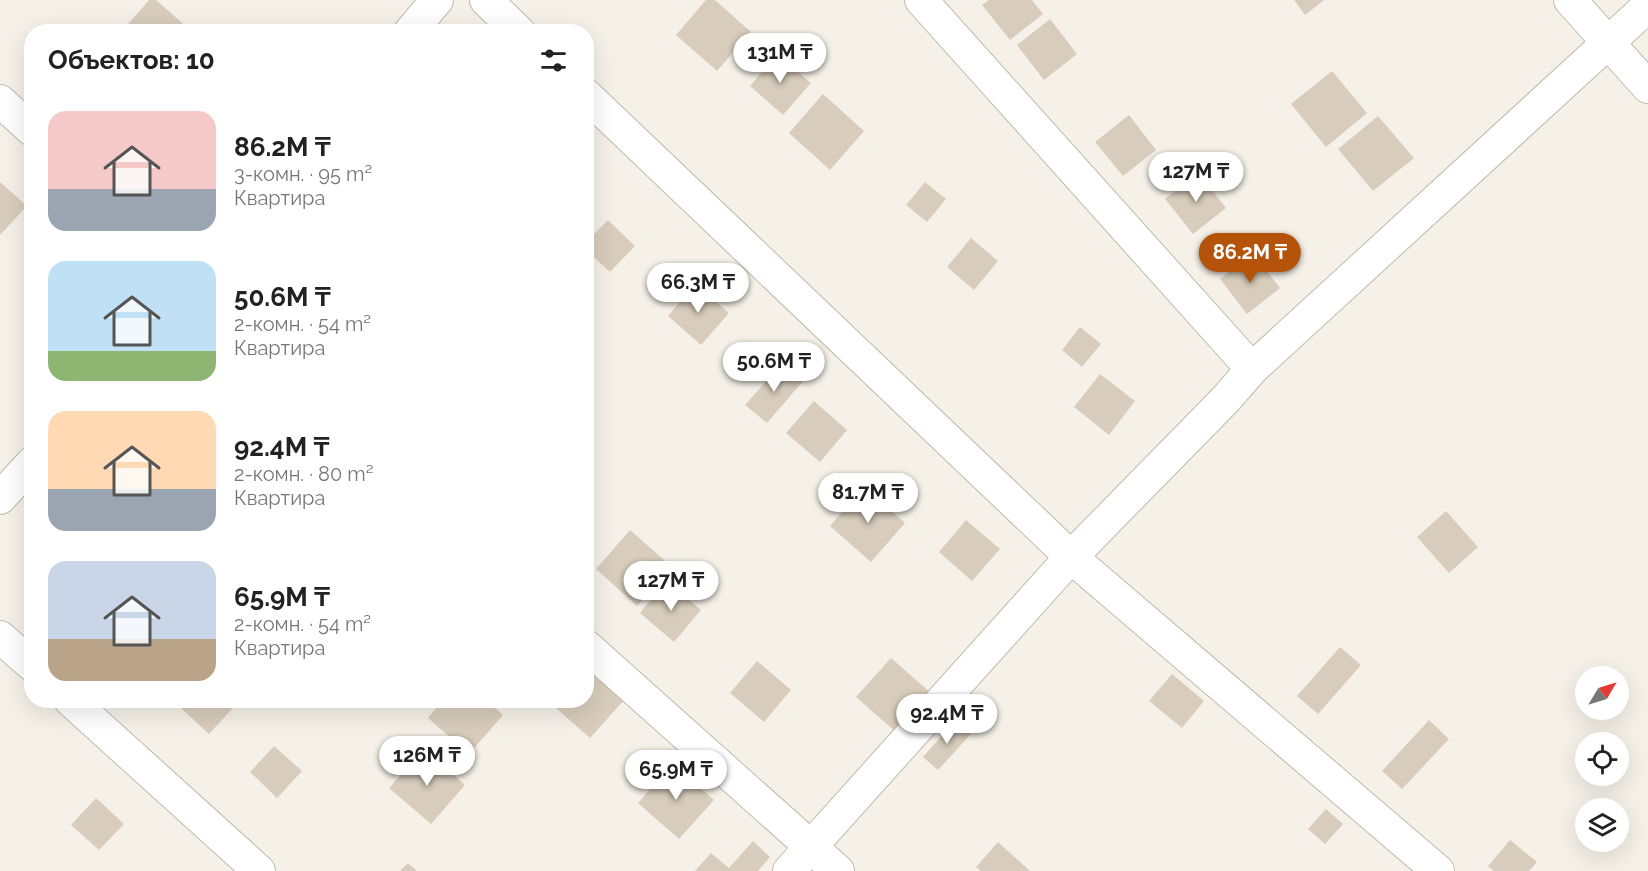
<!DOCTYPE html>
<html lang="ru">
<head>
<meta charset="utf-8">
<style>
	body { margin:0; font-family:Raleway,sans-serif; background:#f6f6f6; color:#222; height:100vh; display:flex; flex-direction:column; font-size:22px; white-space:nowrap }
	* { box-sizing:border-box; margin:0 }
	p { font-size:20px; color:#767676 }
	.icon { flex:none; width:33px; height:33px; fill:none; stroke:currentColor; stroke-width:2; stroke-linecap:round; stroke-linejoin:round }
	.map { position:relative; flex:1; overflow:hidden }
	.sheet { position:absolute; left:24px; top:24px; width:570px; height:684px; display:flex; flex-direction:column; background:#fff; border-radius:24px; box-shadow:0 6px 24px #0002 }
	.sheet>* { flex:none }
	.needle { width:39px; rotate:52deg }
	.buttons { position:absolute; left:1575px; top:666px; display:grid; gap:12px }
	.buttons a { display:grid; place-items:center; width:54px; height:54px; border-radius:50%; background:#fff; box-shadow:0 6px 24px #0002; font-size:30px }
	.price { position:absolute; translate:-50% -51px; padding:0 14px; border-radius:21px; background:#fff; color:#222; font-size:20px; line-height:39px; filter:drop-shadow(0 2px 3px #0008) }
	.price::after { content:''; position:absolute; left:50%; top:36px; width:18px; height:14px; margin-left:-9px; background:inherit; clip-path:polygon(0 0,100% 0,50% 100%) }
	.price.on { background:#b45309; color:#fff }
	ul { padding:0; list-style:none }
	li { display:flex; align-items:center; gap:18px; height:150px; padding:0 24px }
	li span { display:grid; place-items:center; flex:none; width:168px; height:120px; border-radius:18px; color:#555 }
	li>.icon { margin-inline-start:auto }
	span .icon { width:72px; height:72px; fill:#fffc; stroke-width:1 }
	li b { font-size:26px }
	h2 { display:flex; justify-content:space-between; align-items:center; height:72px; padding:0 24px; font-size:26px }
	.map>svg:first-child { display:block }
	.building { fill:#d8cdbc }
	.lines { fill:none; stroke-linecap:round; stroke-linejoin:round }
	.minor-casing { stroke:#c2b9a9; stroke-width:34 }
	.minor { stroke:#fff; stroke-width:32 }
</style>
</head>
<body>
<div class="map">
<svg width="1648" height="871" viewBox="0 0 1648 871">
	<rect width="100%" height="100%" fill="#f5f1e8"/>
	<path class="building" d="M149,0H156L188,28L184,32H121Z
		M706,0H715L751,32L717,71L676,35Z
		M989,0H1032L1043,14L1010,40L982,5Z
		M1294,0H1324L1305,15Z
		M1050,19L1077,54L1044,80L1017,45Z
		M777,54L811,83L783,115L750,86Z
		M1332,71L1367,113L1326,147L1291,104Z
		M823,94L864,131L830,170L789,133Z
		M1129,115L1156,150L1123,176L1095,142Z
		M1378,116L1414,158L1373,191L1338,149Z
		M1199,173L1226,208L1193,234L1165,199Z
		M0,182L27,206L0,235Z
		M925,182L946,199L927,222L906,205Z
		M608,220L635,246L610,272L586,250V242Z
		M971,238L998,261L974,290L947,267Z
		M1253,253L1280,288L1247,314L1220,279Z
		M695,284L729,313L701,345L668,316Z
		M1080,327L1101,344L1082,367L1062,350Z
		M782,363L803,381L767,423L745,405Z
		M1100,374L1135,401L1109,435L1074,407Z
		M814,401L847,430L820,462L786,433Z
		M864,487L905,523L871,562L830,526Z
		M1446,511L1478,547L1449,573L1417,537Z
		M966,520L1000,549L972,581L939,552Z
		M630,530L672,567L637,606L596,569Z
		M667,581L701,610L674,642L640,613Z
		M32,583V599L24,592Z
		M1340,647L1361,665L1318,714L1297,696Z
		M891,658L932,694L897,733L856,697Z
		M757,661L791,690L764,722L730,693Z
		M586,665L625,699L590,738L549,702L586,700Z
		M1172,674L1204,701L1182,728L1149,701Z
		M189,700H226L233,708L209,734L181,708Z
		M443,700H487L503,715L469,754L428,718Z
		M956,720L971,734L938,770L923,757Z
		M1429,720L1449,739L1402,789L1382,771Z
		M274,746L302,771L277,798L250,772Z
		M424,749L465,785L431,824L389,788Z
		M672,764L714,800L679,839L638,803Z
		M96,798L124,824L99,850L71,825Z
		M1326,809L1343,824L1325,844L1308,829Z
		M1510,840L1537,862L1529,871H1494L1488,866Z
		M753,841L770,857L758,871H695L711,853L729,868Z
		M998,842L1030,871H981L976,867Z
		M408,863L417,871H400Z"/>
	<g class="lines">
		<defs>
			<path id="minor" d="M486,0L519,32
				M921,0L1252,369
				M1570,0L1648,87
				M410,32L437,0
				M586,95L1071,557L1438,871
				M0,101L32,130
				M0,498L32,463
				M0,637L32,665
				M586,646L838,871
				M70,700L259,871
				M789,871L1071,557L1226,399L1252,369L1648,6"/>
		</defs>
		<use href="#minor" class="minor-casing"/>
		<use href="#minor" class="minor"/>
	</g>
</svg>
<div class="buttons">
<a><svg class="needle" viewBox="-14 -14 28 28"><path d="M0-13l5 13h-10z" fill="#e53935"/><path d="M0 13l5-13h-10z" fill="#767676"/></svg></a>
<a><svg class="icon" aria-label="locate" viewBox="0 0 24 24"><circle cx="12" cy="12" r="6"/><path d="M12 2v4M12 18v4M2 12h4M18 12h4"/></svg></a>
<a><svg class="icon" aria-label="layers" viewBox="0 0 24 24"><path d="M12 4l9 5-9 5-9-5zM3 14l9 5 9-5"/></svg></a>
</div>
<b class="price" style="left:780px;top:84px">131M ₸</b>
<b class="price" style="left:1196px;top:203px">127M ₸</b>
<b class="price on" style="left:1250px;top:284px">86.2M ₸</b>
<b class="price" style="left:698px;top:314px">66.3M ₸</b>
<b class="price" style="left:774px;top:393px">50.6M ₸</b>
<b class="price" style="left:868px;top:524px">81.7M ₸</b>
<b class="price" style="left:671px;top:612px">127M ₸</b>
<b class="price" style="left:947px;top:745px">92.4M ₸</b>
<b class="price" style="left:427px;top:787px">126M ₸</b>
<b class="price" style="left:676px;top:801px">65.9M ₸</b>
<section class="sheet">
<h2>Объектов: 10<svg class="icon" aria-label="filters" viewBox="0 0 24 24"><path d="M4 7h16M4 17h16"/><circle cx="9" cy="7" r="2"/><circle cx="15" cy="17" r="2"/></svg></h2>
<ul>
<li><span style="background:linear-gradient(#f6c9c9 65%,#9aa5b1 0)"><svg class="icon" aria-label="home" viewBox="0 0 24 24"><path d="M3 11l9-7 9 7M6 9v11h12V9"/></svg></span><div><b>86.2M ₸</b><p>3-комн. · 95 m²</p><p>Квартира</p></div></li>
<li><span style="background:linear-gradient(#bfe0f5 75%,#8fb573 0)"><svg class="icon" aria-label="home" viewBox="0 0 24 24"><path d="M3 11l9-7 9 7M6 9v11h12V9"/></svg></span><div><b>50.6M ₸</b><p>2-комн. · 54 m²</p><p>Квартира</p></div></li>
<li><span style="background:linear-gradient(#ffd9b3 65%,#9aa5b1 0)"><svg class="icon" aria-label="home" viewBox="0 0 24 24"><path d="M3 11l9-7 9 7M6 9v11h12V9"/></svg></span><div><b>92.4M ₸</b><p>2-комн. · 80 m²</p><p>Квартира</p></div></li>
<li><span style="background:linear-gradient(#c9d6e8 65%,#b9a48a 0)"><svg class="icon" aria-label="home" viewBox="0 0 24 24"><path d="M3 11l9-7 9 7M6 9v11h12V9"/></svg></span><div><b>65.9M ₸</b><p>2-комн. · 54 m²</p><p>Квартира</p></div></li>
</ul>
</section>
</div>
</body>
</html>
